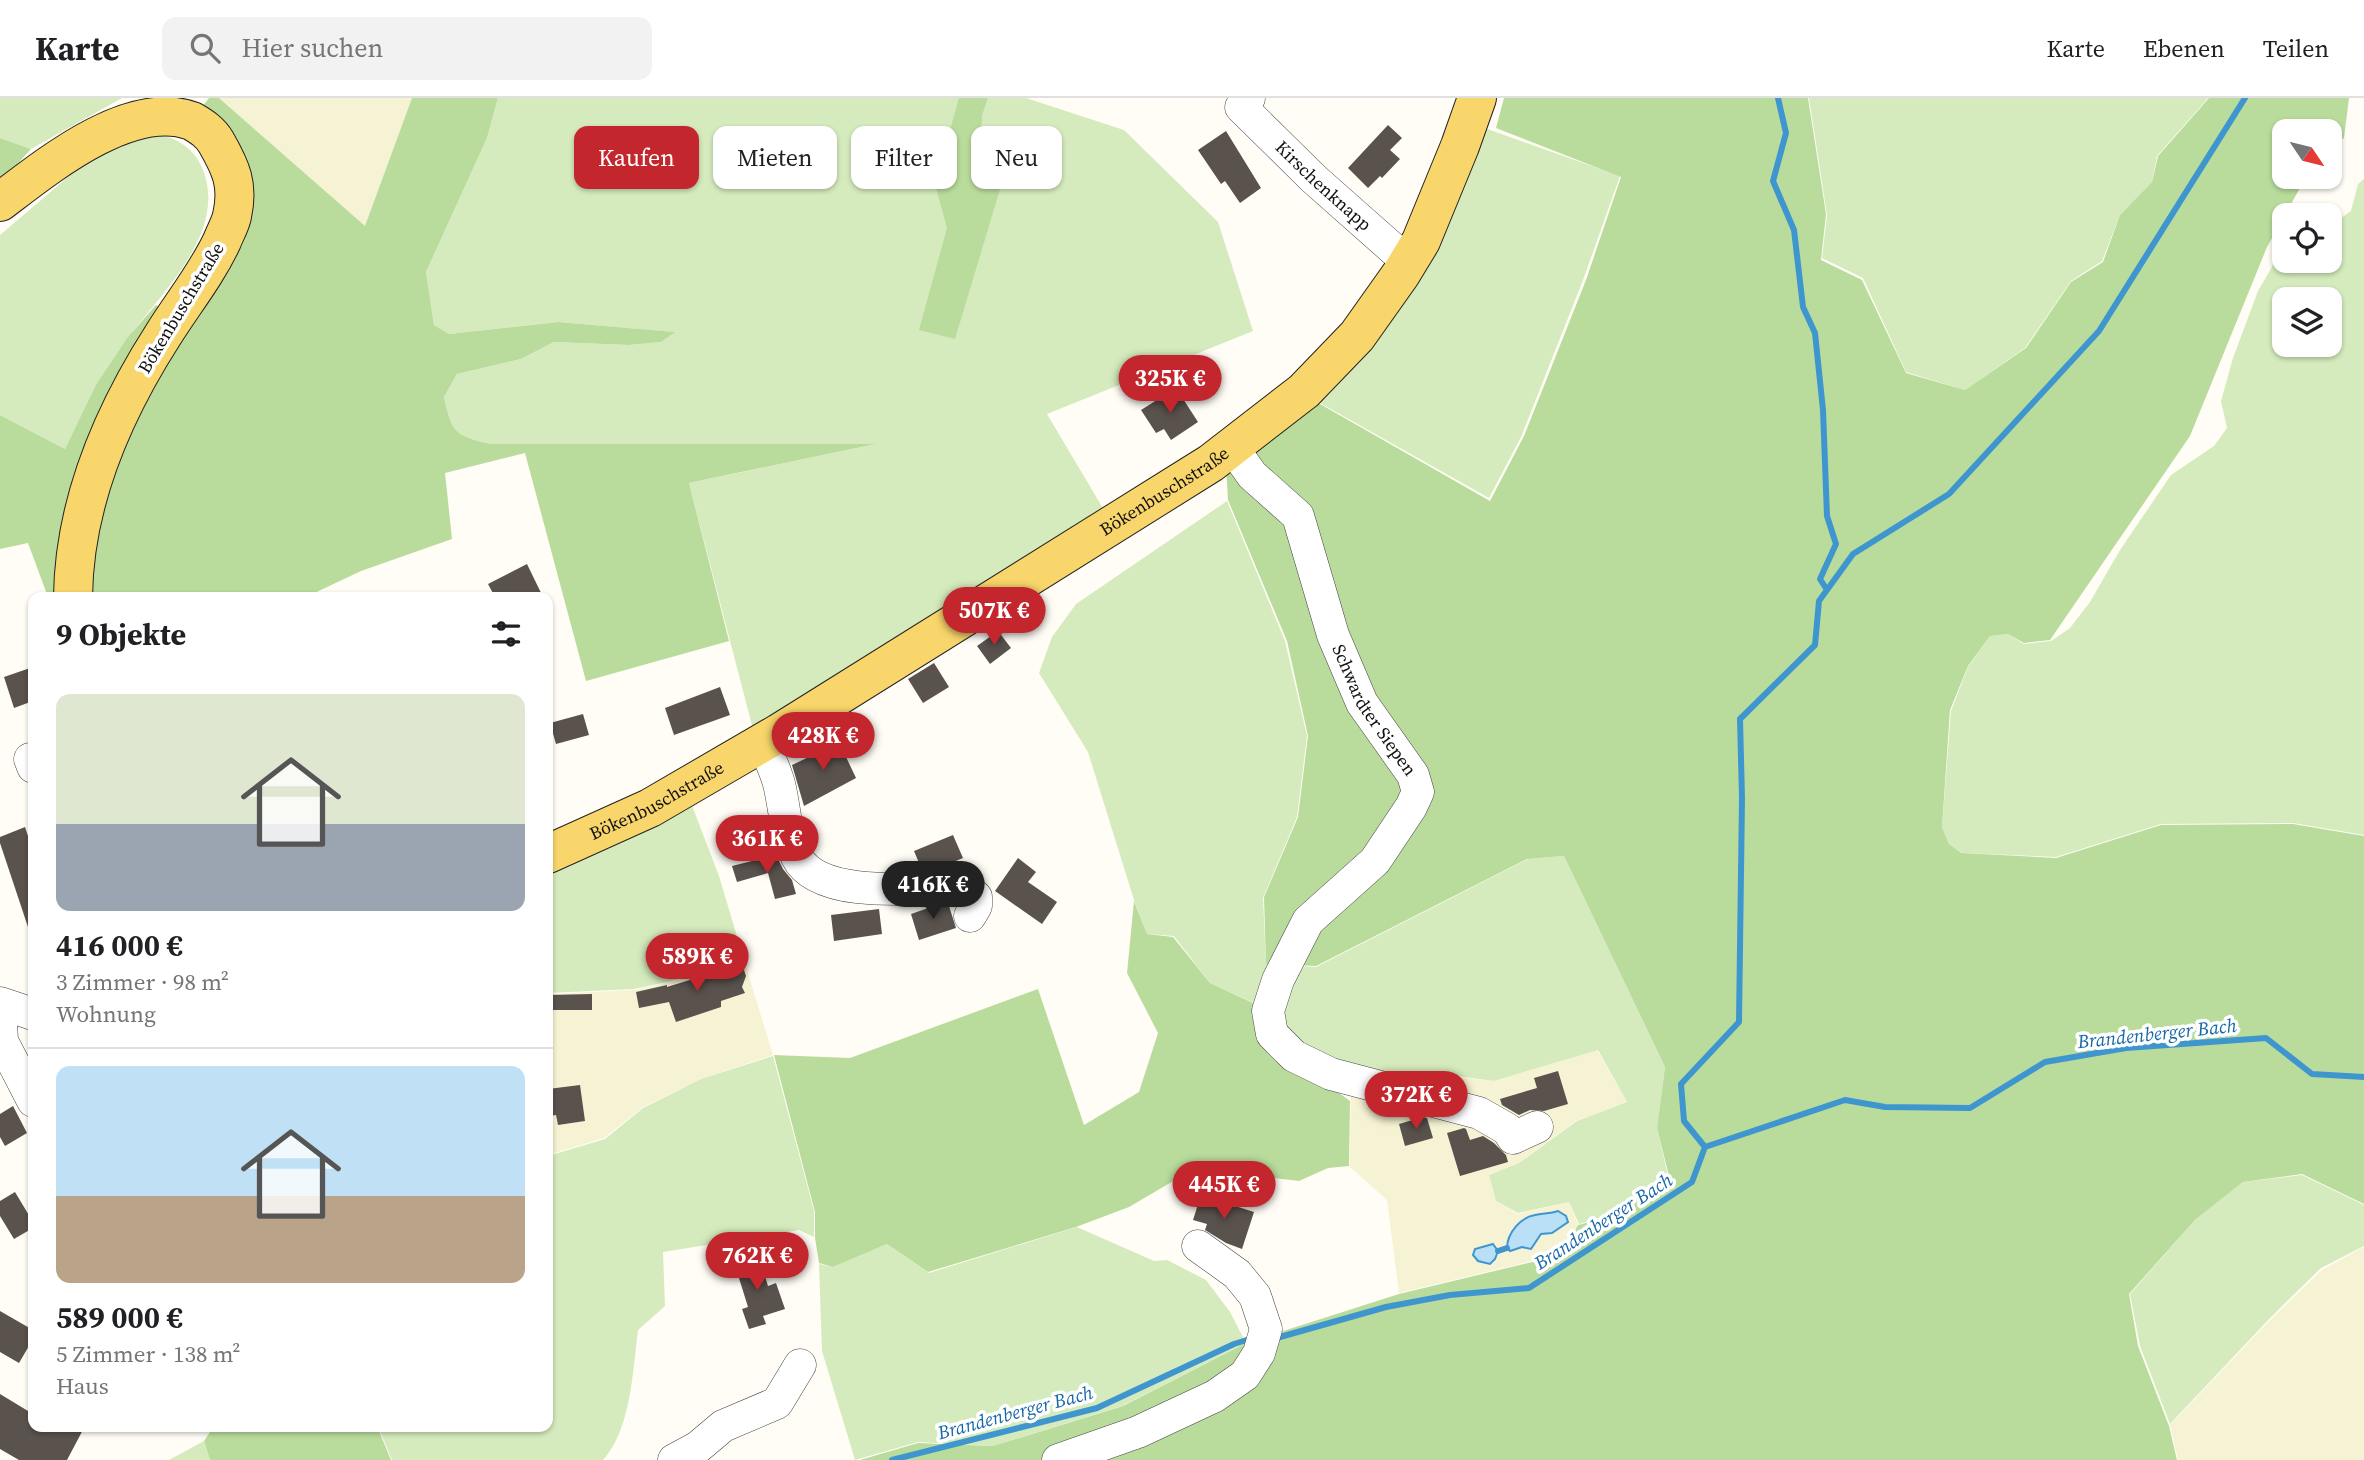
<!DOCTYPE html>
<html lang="de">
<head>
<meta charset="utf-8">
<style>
	body { margin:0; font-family:"Source Serif 4",serif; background:#f2f2f2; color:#202124; height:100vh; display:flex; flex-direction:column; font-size:26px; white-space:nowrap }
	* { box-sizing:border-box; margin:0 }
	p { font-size:23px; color:#757577 }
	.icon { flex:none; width:38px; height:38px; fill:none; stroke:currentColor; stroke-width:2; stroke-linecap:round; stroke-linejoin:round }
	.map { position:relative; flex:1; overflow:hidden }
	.side { position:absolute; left:28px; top:494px; width:525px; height:840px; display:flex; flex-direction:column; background:#fff; border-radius:14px; box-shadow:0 2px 5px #0004 }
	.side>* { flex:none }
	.guide { position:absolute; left:574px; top:28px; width:665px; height:63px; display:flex; gap:14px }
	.needle { width:46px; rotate:125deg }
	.fabs { position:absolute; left:2272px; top:21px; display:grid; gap:14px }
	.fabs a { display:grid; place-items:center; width:70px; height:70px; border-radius:14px; background:#fff; box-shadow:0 2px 5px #0004; font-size:35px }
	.price { position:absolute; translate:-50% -60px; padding:0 16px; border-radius:24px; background:#c4262e; color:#fff; font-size:23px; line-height:46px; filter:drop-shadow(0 2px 4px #0008) }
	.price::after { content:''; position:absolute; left:50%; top:42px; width:21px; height:16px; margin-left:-10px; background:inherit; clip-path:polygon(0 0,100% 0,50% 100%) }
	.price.current { background:#222; color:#fff }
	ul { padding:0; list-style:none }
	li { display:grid; align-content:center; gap:14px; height:371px; padding:0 28px }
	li+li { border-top:2px solid #e0e0e0 }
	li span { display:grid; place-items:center; height:217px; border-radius:14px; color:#555 }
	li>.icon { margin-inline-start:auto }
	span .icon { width:126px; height:126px; fill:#fffc; stroke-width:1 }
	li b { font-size:30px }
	h2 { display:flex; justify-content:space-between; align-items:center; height:84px; padding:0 28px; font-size:30px }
	.tag { padding:0 24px; border-radius:14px; background:#fff; box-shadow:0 2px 5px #0004; font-size:24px; line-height:63px }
	.tag.current { background:#c4262e; color:#fff }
	header { display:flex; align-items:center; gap:42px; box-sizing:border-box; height:98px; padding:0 35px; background:#fff; border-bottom:2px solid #e0e0e0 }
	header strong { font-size:33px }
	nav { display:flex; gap:38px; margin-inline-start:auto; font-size:24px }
	.search { width:490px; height:63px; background:#f2f2f2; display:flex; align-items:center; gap:18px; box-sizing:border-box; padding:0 24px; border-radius:14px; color:#757577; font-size:26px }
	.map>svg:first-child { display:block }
	.farmland { fill:#f6f3d4 }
	.green { fill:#d5ebbd; fill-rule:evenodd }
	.forest { fill:#b9dc9c }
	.water { fill:#b9e0f7; stroke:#3f96cf; stroke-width:2 }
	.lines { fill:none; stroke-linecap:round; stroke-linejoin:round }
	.stream { stroke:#3f96cf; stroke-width:6 }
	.building { fill:#5a524d }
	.minor-casing { stroke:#444; stroke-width:33 }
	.major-casing { stroke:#222; stroke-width:40 }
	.minor { stroke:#fff; stroke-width:32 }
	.major { stroke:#f9d66b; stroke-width:38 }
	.labels { text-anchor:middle; stroke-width:7; stroke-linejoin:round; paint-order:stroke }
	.street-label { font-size:18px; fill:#111; stroke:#fff }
	.water-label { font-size:19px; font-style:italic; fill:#1768a6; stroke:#fff }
</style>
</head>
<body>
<header>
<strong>Karte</strong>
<div class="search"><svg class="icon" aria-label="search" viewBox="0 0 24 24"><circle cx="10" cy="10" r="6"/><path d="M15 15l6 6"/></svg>Hier suchen</div>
<nav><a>Karte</a><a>Ebenen</a><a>Teilen</a></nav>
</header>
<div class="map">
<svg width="2364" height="1362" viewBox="0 0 2364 1362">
	<rect width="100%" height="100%" fill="#fffdf5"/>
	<path class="farmland" d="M219,0H412L365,129L270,45Z
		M744,862L773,957L701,981L643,1009L604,1040L548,1057V896L634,892L672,884Z
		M1597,952L1627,1004L1576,1023L1519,1065L1489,1077L1496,1103L1518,1116L1569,1104L1578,1126L1561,1156L1399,1195L1387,1102L1350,1069L1351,975L1418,992L1450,978L1495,983Z
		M2364,1149V1362H2178L2170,1327L2272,1220L2322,1172Z"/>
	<path class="green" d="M0,0H122L31,51L0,40Z
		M498,0H1026L1124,32L1218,124L1253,233L1047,316L1104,412L754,635L689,385L872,347L491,346C455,338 452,335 444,299L457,276L521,261L554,244L629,247L661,244L673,234L558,224L449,236L434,227L426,174L487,40Z
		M1809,0H2208L2157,58L2152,84L2120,117L2102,163L2071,183L2025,250L1965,292L1906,274L1863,180L1822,160L1827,117Z
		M1479,28L1620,78L1583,182L1521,339L1489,400L1313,301Z
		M160,37C180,41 196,53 203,72C229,139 152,203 119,252C98,284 82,317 65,351L0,317V137L75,73L116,45Z
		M2364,81V737L2293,725L2161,726L2056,759L1963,755L1949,746L1942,729L1951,613L1968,569L1990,538L2008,536L2024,546L2051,543L2070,530L2090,504L2120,452L2171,377L2214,348L2227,330L2221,303L2233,260L2258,193L2284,148V163H2329V127L2333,126L2351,113L2358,86ZM2284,201H2329V247H2284Z
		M1227,403L1285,543L1307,638L1297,719L1263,800L1266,866L1316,869L1528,761L1564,758L1665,969L1657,1030L1668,1078L1619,1116L1579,1126L1569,1104L1518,1115L1496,1103L1489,1077L1519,1065L1577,1023L1627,1004L1598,952L1494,983L1450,977L1419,992L1299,953L1274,910L1254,905L1210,885L1174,838L1147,836L1134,802L1088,654L1039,575L1052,539L1076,506Z
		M691,705L719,778L744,862L672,883L634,891L548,895V775Z
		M773,958L814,1113V1139L799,1132L663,1154L665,1208L638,1232C633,1271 631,1332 603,1362H392L378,1328H548V1058L605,1041L643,1010L701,981Z
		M2302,1077L2364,1107V1148L2321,1170L2271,1219L2170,1326L2140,1248L2130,1196L2195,1122L2243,1084Z
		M1077,1129L1154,1163L1167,1162L1206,1182L1230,1214L1246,1245L1122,1308L993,1348L918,1344L855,1362L822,1253L819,1166L833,1169L887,1146L929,1175Z
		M204,1343L210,1362H169Z"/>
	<path class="forest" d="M209,0H219L365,128L412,0H498L487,40L426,174L434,227L449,236L558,224L675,234L661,244L629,247L554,244L521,261L457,276L444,299C452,335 455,338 491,346H876L689,385L729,543L586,583L525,355L445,375L452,441L361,473L306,499H48L28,445L0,451V317L65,351L96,287L127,240L156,207L162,211L243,137L202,9Z
		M959,0H988L982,17L980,56L1001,88L955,241L919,232L947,130L935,86Z
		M1504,0H1808L1826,116L1821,162L1862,182L1906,275L1965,292L2026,250L2071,184L2103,164L2120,117L2152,84L2158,58L2209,0H2349L2344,40L2329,47V33H2284V79H2306L2267,149L2190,338L2050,542L2024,545L2008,536L1990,538L1968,568L1950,612L1942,729L1949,746L1962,755L2056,760L2161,727L2293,726L2364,738V1106L2302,1076L2243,1084L2195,1122L2129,1196L2138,1248L2169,1328L2177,1362H860L918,1345L993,1348L1123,1308L1246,1245L1399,1196L1561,1157L1578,1127L1620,1117L1669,1078L1657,1030L1665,969L1564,758L1527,761L1316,868L1266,866L1264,799L1298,719L1308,638L1287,543L1228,402L1226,367L1313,302L1490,403L1524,338L1586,182L1621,79L1496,30Z
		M0,40L31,51L0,85Z
		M1134,803L1147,836L1173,839L1210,885L1253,905L1265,941L1350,1003L1349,1068L1328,1070L1299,1083L1239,1076L1187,1075L1129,1109L1076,1129L928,1174L887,1146L833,1169L819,1165L815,1140V1114L774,957L850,960L1038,891L1084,1027L1139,994L1158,935L1127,875Z
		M214,1328H377L391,1362H210L204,1343Z"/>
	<path class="water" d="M1558,1113L1566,1118L1568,1124L1552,1135L1541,1136L1531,1151L1522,1149L1510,1153L1507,1150C1507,1135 1521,1119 1535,1117C1543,1115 1550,1116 1558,1113Z
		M1493,1146L1498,1153L1495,1161L1490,1166L1478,1163L1473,1157L1475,1151Z"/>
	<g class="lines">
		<path class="stream" d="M1778,0L1786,35L1773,83L1794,132L1803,209L1815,235L1823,312L1827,418L1836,446L1820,481L1827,492
			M1705,1049L1684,1023L1681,986L1739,924L1742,700L1740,621L1815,547L1819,503L1853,456L1949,396L2099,233L2245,0
			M1498,1153L1507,1150
			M1273,1241L1386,1209L1450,1197L1529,1190L1692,1084L1705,1049L1845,1002L1885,1009L1970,1010L2045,964L2126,950L2266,940L2312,976L2364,979
			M892,1362L1097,1310L1234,1246L1253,1240"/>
	</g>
	<path class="building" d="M1388,27L1402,40L1390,52L1400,61L1382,80L1380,78L1368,90L1348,70Z
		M1226,33L1261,90L1240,105L1225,83L1221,86L1198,52Z
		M1176,290L1198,324L1171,342L1164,331L1156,335L1141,312Z
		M527,466L543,499H495L488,486Z
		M998,533L1011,550L990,566L977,548Z
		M934,565L949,589L923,605L908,581Z
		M33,569V603L14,610L4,579Z
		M720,589L730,617L674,637L665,610Z
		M583,616L589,637L556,646L550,625Z
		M838,642L856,680L804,708L792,667L813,657L812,654Z
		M25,729L33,753V838H31L0,745V739Z
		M953,737L963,760L934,772H922L914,753Z
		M776,757L783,771L792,782L796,796L775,801L768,775L737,784L732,768Z
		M1018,760L1036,774L1028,784L1057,804L1042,826L995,793Z
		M934,808H949L956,830L919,842L911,816Z
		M879,811L882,836L834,843L831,817Z
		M742,866L746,878L742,889L745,895L721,903V909L676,924L669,904L639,910L636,894L667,887V889Z
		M592,896V912H548V897Z
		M1558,973L1568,1006L1544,1013L1530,1012L1519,1017L1502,1007L1500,1001L1537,990L1534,980Z
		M580,987L585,1023L558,1027L556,1017L548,1018V991Z
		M13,1008L27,1035L5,1048L0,1039V1016Z
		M1423,1019L1427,1020L1433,1040L1405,1048L1399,1026Z
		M1464,1030L1466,1031L1470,1042L1483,1038L1494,1045L1506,1057L1508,1064L1460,1078L1447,1035Z
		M15,1094L33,1124V1130L14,1141L0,1118V1103Z
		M1201,1097L1254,1114L1242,1151L1226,1145L1205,1132L1207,1126L1193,1122Z
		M758,1156L768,1188L776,1185L785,1211L763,1218L766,1226L749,1231L742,1211L748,1209L734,1164Z
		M0,1213L33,1232V1241L19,1265L0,1254Z
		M0,1296L33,1316V1328H85L67,1362H19L0,1351Z"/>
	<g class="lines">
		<defs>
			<g id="minor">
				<path id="s1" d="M1249,0L1241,9L1314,81L1409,165"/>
				<path id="s2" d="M1232,349L1252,377L1298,418L1333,537L1362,605L1413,677L1418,694L1411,709L1375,763L1308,823L1278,882L1268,913L1272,936L1294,958L1331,976L1479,1015L1507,1031L1513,1040L1537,1029"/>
				<path d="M763,645C769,659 777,675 780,690C785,713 786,738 797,759C819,802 918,790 960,789L969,792L976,799V808L970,818"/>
				<path d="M30,661L33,669"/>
				<path d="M0,905L33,916"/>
				<path d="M0,906L2,943L33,1003"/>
				<path d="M674,1362L698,1349L723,1328L777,1305L800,1267"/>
				<path d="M1058,1362L1138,1334L1215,1298L1245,1277L1259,1255L1266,1231L1255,1198L1237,1176L1198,1148"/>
			</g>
			<g id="major">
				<path d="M0,104C46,69 130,0 192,23C202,29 210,34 216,44C231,70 239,87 232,118C230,127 225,135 222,143C206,177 183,205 163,237C113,315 74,405 73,499"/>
				<path id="s3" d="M548,756L650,710L779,635L1211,365L1304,293L1357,238L1401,176L1421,143L1460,48L1477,0"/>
			</g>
		</defs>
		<use href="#minor" class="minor-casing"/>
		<use href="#major" class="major-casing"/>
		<use href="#minor" class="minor"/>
		<use href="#major" class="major"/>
	</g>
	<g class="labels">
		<g class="street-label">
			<text dy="6" stroke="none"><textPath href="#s1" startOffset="126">Kirschenknapp</textPath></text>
			<text transform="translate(181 210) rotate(-59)" y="6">Bökenbuschstraße</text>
			<text dy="6" stroke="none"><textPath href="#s3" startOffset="716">Bökenbuschstraße</textPath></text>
			<text dy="6" stroke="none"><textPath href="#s2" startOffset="306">Schwardter Siepen</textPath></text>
			<text dy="6" stroke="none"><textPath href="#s3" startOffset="121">Bökenbuschstraße</textPath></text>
		</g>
		<g class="water-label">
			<text transform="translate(2157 935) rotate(-6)" y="7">Brandenberger Bach</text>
			<text transform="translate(1603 1123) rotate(-33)" y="7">Brandenberger Bach</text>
			<text transform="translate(1015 1314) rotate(-15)" y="7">Brandenberger Bach</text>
		</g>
	</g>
</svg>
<div class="fabs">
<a><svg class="needle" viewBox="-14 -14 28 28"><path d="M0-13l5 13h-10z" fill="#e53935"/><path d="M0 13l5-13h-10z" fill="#757577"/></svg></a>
<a><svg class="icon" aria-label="locate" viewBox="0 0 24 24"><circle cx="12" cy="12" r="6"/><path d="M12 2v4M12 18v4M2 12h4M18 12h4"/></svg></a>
<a><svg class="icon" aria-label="layers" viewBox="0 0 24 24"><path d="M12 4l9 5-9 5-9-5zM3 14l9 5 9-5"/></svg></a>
</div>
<b class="price" style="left:1170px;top:317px">325K €</b>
<b class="price" style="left:994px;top:549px">507K €</b>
<b class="price" style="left:823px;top:674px">428K €</b>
<b class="price" style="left:767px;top:777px">361K €</b>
<b class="price current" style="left:933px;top:823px">416K €</b>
<b class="price" style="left:697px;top:895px">589K €</b>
<b class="price" style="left:1416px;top:1033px">372K €</b>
<b class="price" style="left:1224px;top:1123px">445K €</b>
<b class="price" style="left:757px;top:1194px">762K €</b>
<div class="guide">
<a class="tag current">Kaufen</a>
<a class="tag">Mieten</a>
<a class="tag">Filter</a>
<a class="tag">Neu</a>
</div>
<section class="side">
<h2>9 Objekte<svg class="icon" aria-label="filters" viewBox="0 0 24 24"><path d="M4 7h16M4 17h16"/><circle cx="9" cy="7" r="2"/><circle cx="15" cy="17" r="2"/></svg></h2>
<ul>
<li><span style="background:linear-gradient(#dfe7d0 60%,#9aa5b1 0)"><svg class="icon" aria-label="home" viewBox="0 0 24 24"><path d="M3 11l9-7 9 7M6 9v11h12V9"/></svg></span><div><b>416 000 €</b><p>3 Zimmer · 98 m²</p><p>Wohnung</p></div></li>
<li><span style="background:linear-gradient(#bfe0f5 60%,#b9a48a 0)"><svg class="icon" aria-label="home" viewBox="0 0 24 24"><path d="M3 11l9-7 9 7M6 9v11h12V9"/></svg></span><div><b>589 000 €</b><p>5 Zimmer · 138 m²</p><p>Haus</p></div></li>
</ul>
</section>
</div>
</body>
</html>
